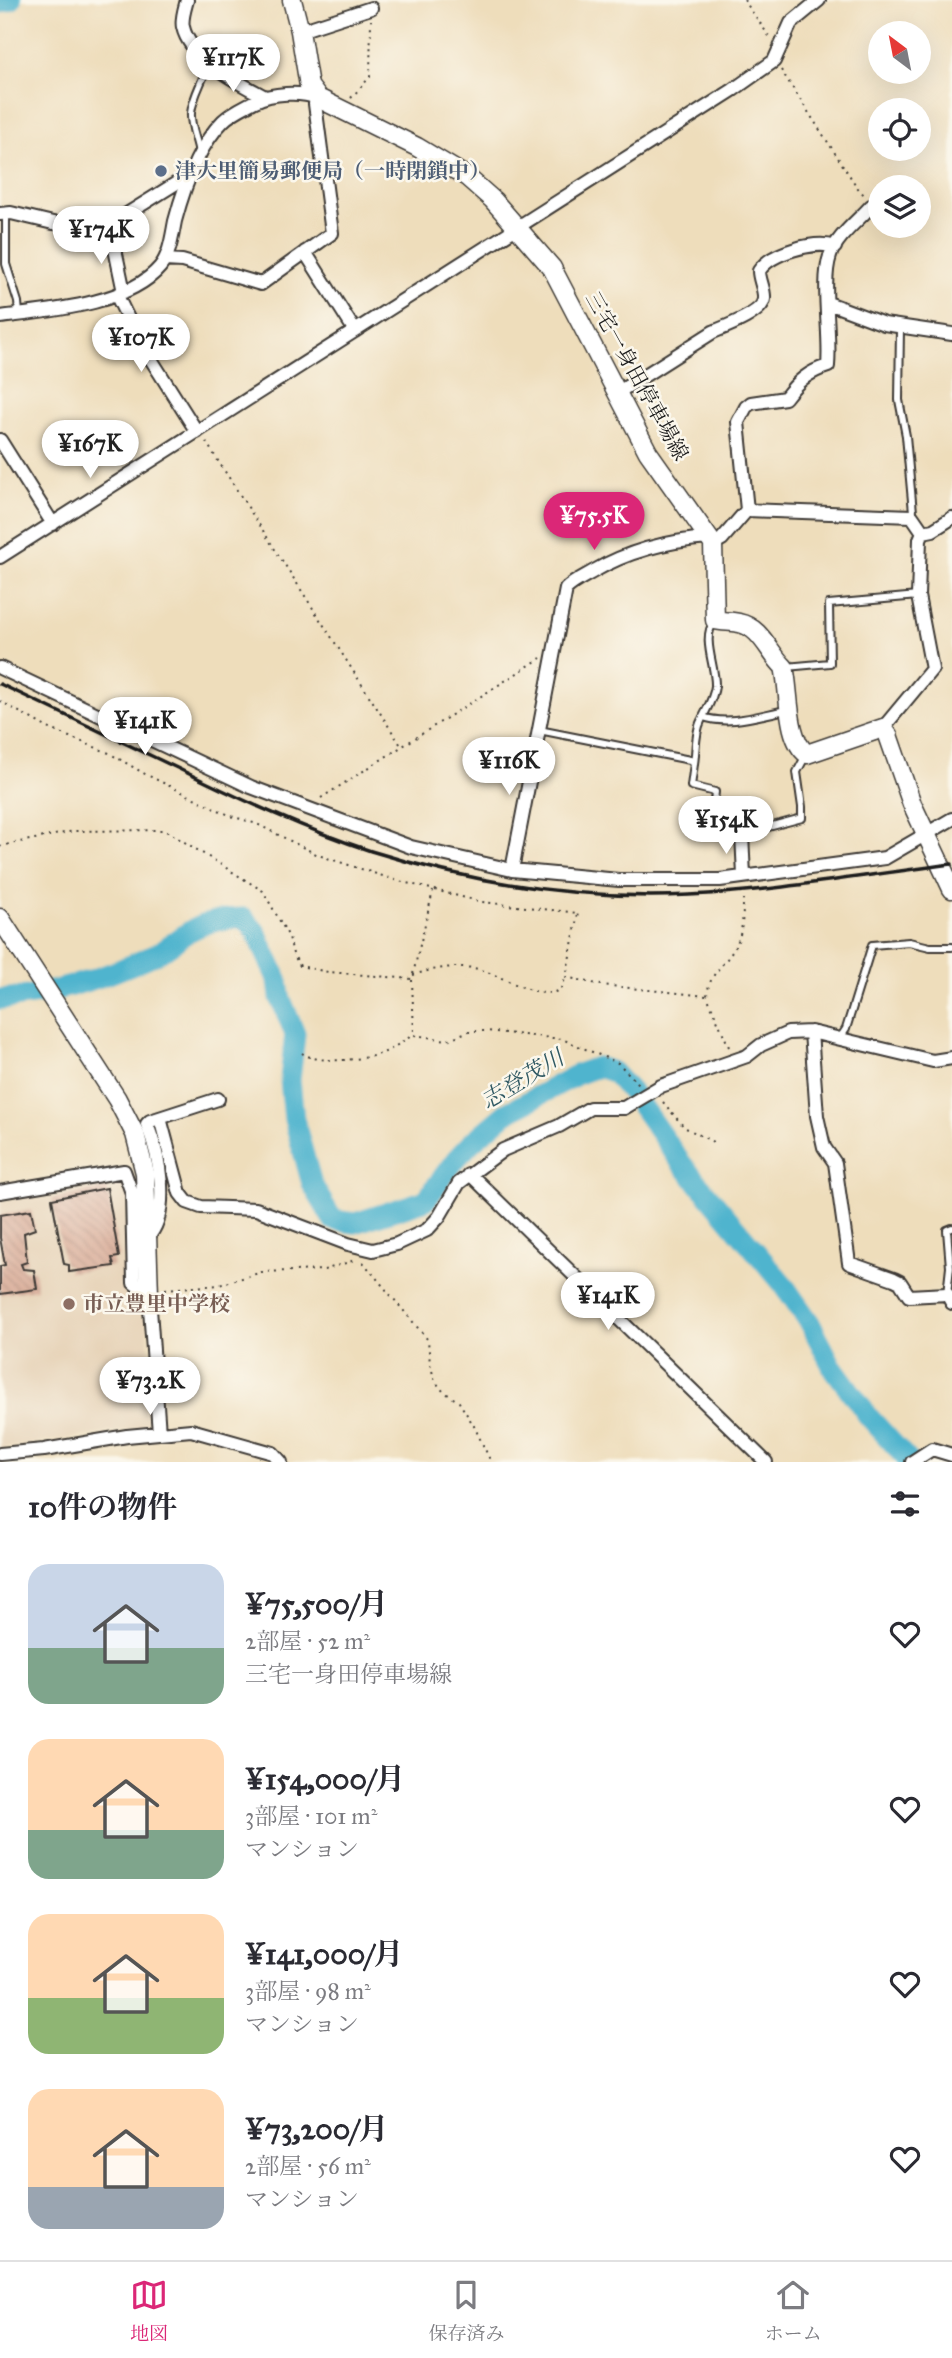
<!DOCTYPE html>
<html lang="ja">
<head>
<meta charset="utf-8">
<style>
	body { margin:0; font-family:"IM FELL Great Primer","Noto Serif JP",serif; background:#f2f2f3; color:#2b2b33; height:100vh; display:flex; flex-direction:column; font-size:26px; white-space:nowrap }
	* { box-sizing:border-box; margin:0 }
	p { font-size:23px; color:#7c7c81 }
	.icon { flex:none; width:38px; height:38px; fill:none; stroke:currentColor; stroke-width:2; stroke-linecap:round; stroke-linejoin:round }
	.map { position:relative; height:1462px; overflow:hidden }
	.panel { display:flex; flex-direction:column; background:#fff; flex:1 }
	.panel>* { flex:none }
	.needle { width:46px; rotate:328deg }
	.tools { position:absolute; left:868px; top:21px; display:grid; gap:14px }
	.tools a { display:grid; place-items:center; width:63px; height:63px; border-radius:50%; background:#fff; box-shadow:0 7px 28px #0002; font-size:35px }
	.price { position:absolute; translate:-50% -60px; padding:0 16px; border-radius:24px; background:#fff; color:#222; font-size:23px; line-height:46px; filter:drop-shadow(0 2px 4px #0008) }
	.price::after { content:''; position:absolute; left:50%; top:42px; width:21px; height:16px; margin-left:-10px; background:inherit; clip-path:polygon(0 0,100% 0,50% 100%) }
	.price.selected { background:#db2777; color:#fff }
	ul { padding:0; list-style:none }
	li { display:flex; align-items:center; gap:21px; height:175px; padding:0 28px }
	li span { display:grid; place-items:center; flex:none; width:196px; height:140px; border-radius:21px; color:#555 }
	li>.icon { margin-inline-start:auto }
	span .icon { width:84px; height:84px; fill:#fffc; stroke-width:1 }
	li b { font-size:30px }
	h2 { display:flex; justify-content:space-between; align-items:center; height:84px; padding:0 28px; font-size:30px }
	.dock { display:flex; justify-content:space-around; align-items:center; height:98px; border-top:2px solid #e1e1e2; background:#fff; font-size:19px; color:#7c7c81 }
	.dock a { display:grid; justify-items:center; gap:4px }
	.dock .selected { color:#db2777 }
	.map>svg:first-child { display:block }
	.built { fill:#e5d0b4 }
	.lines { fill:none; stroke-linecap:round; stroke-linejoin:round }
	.river { stroke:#4fb4ce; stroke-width:21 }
	.building { fill:url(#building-back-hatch) }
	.lane-casing { stroke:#3c3934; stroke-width:10 }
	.street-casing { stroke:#3c3934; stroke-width:16 }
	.secondary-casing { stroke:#3c3934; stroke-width:21 }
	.path { stroke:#3c3934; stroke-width:2; stroke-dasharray:2 5; stroke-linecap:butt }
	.lane { stroke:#fff; stroke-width:6 }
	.street { stroke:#fff; stroke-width:12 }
	.secondary { stroke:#fff; stroke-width:18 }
	.rail { stroke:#1c1c1c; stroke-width:3.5 }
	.service-dot { fill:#5c6f8a; stroke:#fbf7ec; stroke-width:2.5 }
	.education-dot { fill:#8d6e63; stroke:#fbf7ec; stroke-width:2.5 }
	.labels { text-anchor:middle; stroke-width:5; stroke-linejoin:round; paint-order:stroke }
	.service-label { font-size:21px; font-weight:bold; fill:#4e5e75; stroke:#fbf7ec; text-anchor:start }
	.street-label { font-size:21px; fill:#1c1c1c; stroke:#fbf7ec }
	.education-label { font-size:21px; font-weight:bold; fill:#785e54; stroke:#fbf7ec; text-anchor:start }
	.water-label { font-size:23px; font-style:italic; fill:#305963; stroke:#fbf7ec }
</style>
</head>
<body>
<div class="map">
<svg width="952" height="1462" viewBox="0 0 952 1462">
	<defs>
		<pattern id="building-back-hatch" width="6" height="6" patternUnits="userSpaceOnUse" patternTransform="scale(1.75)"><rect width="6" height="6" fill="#d6a590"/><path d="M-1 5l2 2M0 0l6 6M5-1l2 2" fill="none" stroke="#b78d7c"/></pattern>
	</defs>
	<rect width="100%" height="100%" fill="#fbf7ec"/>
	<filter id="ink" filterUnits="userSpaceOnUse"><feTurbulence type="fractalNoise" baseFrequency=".0143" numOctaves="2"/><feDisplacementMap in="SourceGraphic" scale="14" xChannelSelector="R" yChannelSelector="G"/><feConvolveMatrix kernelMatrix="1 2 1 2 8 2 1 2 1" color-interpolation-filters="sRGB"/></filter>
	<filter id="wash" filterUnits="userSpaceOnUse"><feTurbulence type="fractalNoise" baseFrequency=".00686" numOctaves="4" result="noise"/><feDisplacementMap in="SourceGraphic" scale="28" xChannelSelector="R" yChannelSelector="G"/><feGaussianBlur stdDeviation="1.57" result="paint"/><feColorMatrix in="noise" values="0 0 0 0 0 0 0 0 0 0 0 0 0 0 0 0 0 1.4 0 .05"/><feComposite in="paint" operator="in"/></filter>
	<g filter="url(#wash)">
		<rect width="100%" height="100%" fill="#edb"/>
		<path class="built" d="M117,1176L124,1181L129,1200L132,1292L146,1316L154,1423L148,1427L0,1448V1197Z"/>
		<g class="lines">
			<path class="river" d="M0,3L11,0
				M0,999C53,995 107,977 156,954C169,948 179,937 192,930C208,921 225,918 244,918L256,932L278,981L280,997L295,1034L290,1080L294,1119L312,1184L333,1220L355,1223L426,1200L456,1159L472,1142L505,1114L578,1074L598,1067L613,1072L632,1093L682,1164L783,1284L810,1323L832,1366L869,1417L910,1462"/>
		</g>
		<g id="blocks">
			<path class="building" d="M107,1188L119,1257L112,1258L114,1266L69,1272V1265L64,1264L52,1199Z
				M31,1210L35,1229L24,1233L27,1262L21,1264L23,1269L34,1270L37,1289L0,1294V1266L5,1265L0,1238V1215Z"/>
		</g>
	</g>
	<g filter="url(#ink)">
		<use href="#blocks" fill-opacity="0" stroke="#3c3934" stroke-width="2"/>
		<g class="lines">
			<defs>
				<path id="lane" d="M199,153C197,140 190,126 191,113C193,95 204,80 208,63
					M6,213V264L18,302L19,314
					M900,328L899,400L906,436L913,512L912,516
					M786,667L830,663L829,604L918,596
					M703,717C730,726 759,715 787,710
					M539,730L690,760L694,764C696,751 695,732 701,721C706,710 714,698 715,686C716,667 701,638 714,622
					M694,764L691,786L715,792L711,829L736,830L742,834L802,818V807L797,772L805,757
					M840,1038L846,1029L872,945L909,942L930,947H952
					M947,1294L950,1267L947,1230L952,1228"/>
				<path id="street" d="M187,0C185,8 181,19 183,27C190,59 238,82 265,97
					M300,31L371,8
					M0,214L11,213L53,223L106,227L191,174
					M108,225L111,230L124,292
					M305,252L355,331
					M117,296L137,337L197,432
					M828,303L884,324L952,334
					M0,317C47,311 128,305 160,267C170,255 172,236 175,221C184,187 198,146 223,121C232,112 244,107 255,101C272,93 300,91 318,98L315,104L332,233L261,284L182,261L165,260
					M617,393L713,332C725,327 763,313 764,299C765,290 759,280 759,271C770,253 815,240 835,247
					M0,440L53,524
					M747,510L738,422L746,407L751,403L785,398C798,381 808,372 828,366C831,335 821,282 830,256C836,237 859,220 871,206
					M923,532L933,530L952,518
					M713,544L722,539L747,510L912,516L923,532L920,539L918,596L932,669L883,728
					M0,557L733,90L774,61L791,23L819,0
					M0,668L251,787L411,847L512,870L619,880H720L885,858L952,819
					M742,834L744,876
					M512,870L566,589C574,581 584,577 594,571C630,550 667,541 709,538
					M811,1032L817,1116L824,1147L835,1163L849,1263L894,1279L900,1282L909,1296L947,1294L952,1303
					M160,1118L180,1193L187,1202L201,1207L256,1209L348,1244L373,1250L397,1244L427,1230L439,1217L459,1183L503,1150L559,1126L590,1108H624L661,1086L747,1056L761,1045L788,1033L811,1032L933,1061L952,1058
					M468,1175L474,1178L766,1462
					M0,1192L124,1171L132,1193L134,1283L149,1295L159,1433
					M147,1238C172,1212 159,1155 147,1124L150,1121L218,1099
					M0,1454L44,1450L127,1436L191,1430L273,1453L281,1462
					M912,1462L932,1449L952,1455"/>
				<path id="secondary" d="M292,0L300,31L309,86L318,98L417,147L467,177L493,200L552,268L648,452L713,544L715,620C723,622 731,621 739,623C761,627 769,653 784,667C790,690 786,739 807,754L883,728L888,735L912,804L952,889
					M0,918L117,1099L135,1134L145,1173L149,1295"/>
			</defs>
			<use href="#lane" class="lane-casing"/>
			<use href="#street" class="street-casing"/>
			<use href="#secondary" class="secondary-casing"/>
			<path class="path" d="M744,0L771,39
				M781,70L857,187L865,196
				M351,98L370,77L371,20
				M206,442L402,747
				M0,701L48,728L109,753L145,774L231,816L257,824L318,855L395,880L482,902L578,913L566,977L601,985L707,996
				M321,798L541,658
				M0,846L74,831L163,830L170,833L263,891L289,937L293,954L300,966L328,972L412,979
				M413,974L433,891
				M413,975C433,969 453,965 473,968C495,971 538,1001 557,991C563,988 564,983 565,977
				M412,980L414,1034
				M729,1047L707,996C709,973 723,967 734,949C743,934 743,916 743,899
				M302,1053C318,1065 367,1060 385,1052C395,1048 404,1039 414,1035L447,1040L469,1031H487L562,1039L618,1063L640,1085
				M663,1102L684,1127L713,1142
				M363,1262L428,1340L430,1364L435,1381L443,1391L459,1402L474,1426L491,1462
				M165,1289L219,1285L262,1272L324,1270L355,1260"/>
			<use href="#lane" class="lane"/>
			<use href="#street" class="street"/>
			<use href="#secondary" class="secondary"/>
			<path class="rail" d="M0,684C59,712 118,740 177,768C240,799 304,829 371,851C473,883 582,900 689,895C777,891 865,875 952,864"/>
		</g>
	</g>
	<circle class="service-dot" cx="161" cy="171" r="7"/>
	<circle class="education-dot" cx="69" cy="1304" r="7"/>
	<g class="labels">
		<g class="service-label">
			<text x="175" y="178">津大里簡易郵便局（一時閉鎖中）</text>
		</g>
		<g class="street-label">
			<text transform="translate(637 376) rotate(61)" y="7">三宅一身田停車場線</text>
		</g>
		<g class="education-label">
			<text x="83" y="1311">市立豊里中学校</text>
		</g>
		<g class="water-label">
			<text transform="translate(522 1079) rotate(-31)" y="8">志登茂川</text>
		</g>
	</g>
</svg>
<div class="tools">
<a><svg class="needle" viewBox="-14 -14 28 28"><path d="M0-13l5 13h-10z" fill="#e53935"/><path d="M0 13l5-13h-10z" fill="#7c7c81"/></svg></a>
<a><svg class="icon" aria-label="locate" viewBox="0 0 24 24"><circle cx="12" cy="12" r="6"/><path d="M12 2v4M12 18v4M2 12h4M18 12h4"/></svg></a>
<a><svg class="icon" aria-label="layers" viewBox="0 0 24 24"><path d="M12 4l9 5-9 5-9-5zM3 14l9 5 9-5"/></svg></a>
</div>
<b class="price" style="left:233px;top:94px">¥117K</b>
<b class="price" style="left:101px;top:266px">¥174K</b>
<b class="price" style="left:141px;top:374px">¥107K</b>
<b class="price" style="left:90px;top:480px">¥167K</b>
<b class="price selected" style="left:594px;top:552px">¥75.5K</b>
<b class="price" style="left:145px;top:757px">¥141K</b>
<b class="price" style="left:509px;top:797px">¥116K</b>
<b class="price" style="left:726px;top:856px">¥154K</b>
<b class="price" style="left:608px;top:1332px">¥141K</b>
<b class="price" style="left:150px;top:1417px">¥73.2K</b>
</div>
<section class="panel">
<h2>10件の物件<svg class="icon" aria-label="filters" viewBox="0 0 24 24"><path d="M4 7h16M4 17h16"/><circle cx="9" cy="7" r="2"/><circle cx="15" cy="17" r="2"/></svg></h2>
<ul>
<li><span style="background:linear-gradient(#c9d6e8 60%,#7fa58c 0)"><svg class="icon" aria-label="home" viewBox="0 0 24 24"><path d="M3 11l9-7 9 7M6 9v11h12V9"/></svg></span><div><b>¥75,500/月</b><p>2部屋 · 52 m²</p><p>三宅一身田停車場線</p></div><svg class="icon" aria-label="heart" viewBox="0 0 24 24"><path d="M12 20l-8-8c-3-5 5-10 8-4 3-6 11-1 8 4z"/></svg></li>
<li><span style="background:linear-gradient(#ffd9b3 65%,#7fa58c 0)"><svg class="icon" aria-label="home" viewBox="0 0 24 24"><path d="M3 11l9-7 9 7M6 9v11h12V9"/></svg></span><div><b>¥154,000/月</b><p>3部屋 · 101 m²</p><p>マンション</p></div><svg class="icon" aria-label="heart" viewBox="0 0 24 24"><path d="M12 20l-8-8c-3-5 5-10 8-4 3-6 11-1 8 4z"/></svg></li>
<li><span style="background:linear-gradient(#ffd9b3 60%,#8fb573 0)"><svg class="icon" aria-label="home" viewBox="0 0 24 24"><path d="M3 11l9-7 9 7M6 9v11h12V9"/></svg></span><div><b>¥141,000/月</b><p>3部屋 · 98 m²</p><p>マンション</p></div><svg class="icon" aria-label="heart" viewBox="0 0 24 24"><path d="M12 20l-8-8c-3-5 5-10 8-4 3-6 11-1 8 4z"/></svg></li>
<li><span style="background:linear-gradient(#ffd9b3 70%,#9aa5b1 0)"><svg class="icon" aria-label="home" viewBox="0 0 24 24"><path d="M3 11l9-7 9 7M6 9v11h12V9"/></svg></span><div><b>¥73,200/月</b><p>2部屋 · 56 m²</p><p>マンション</p></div><svg class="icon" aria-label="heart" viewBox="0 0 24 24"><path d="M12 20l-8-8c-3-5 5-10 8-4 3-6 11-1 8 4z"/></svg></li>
</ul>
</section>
<nav class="dock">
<a class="selected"><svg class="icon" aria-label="map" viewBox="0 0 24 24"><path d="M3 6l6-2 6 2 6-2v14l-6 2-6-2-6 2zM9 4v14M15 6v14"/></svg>地図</a>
<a><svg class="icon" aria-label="saved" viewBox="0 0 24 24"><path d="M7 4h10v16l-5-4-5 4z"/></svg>保存済み</a>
<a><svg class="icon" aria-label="home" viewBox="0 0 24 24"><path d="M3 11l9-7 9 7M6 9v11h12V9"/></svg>ホーム</a>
</nav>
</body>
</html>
